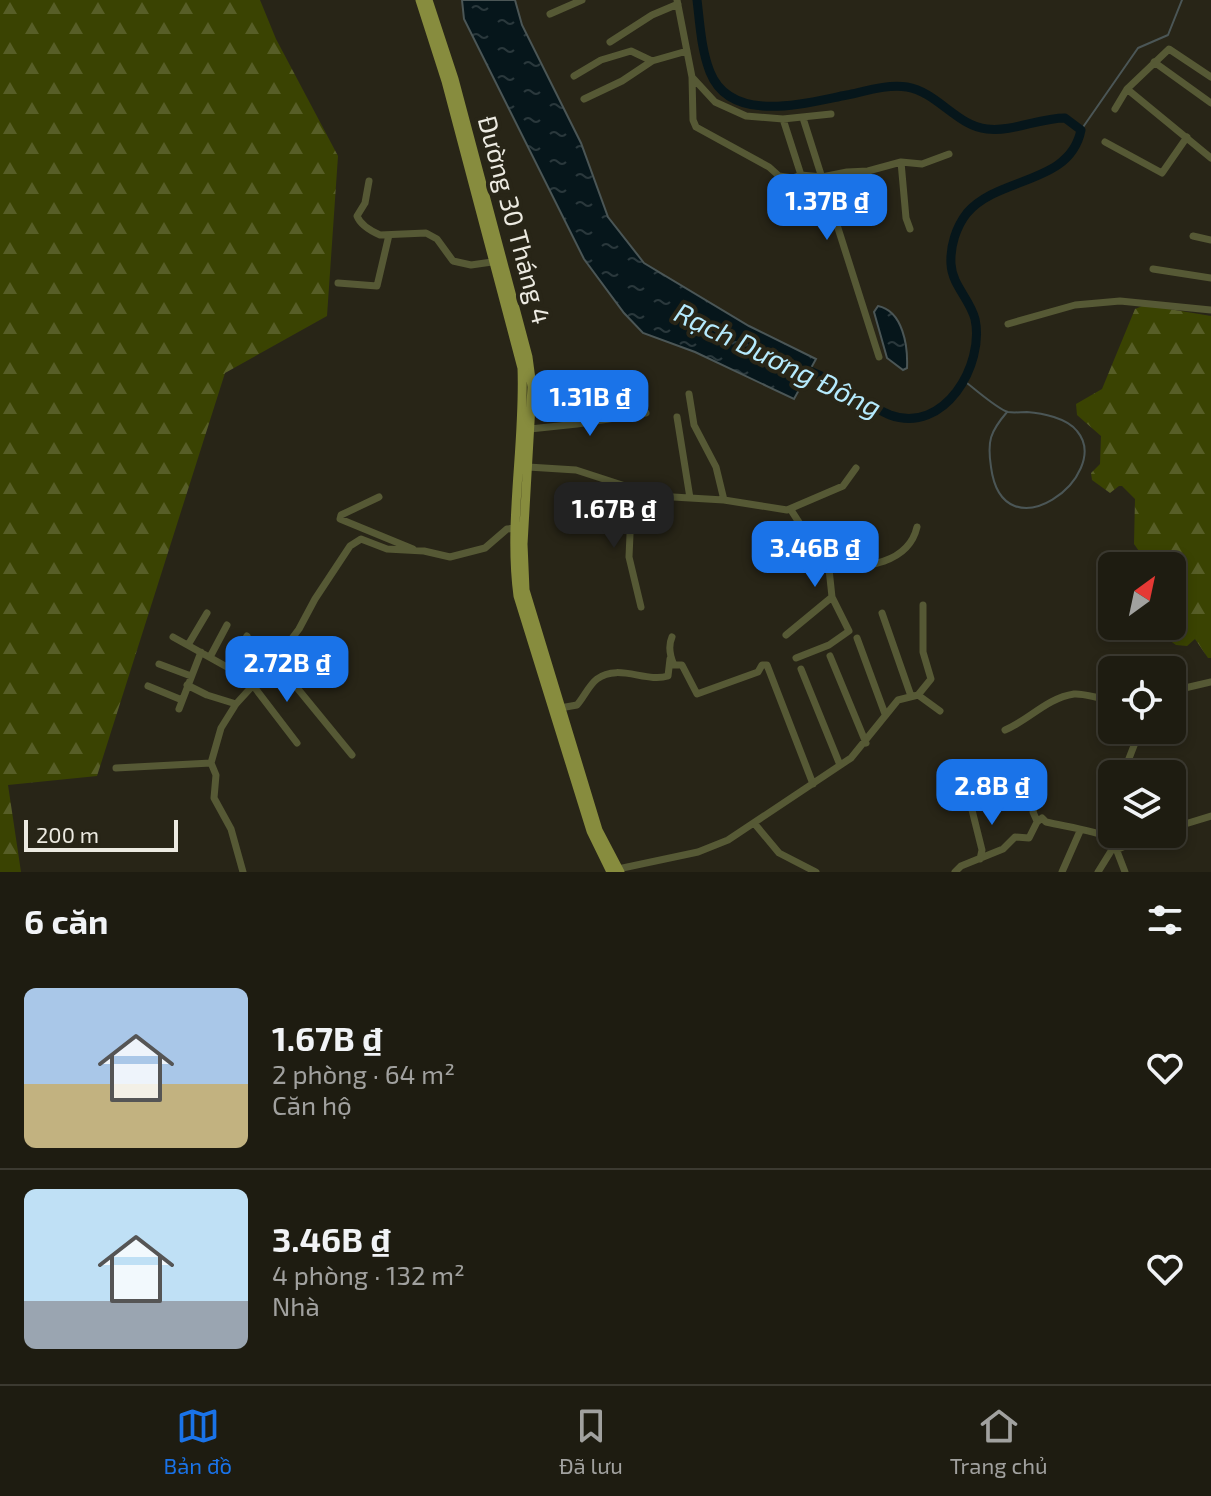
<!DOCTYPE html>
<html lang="vi">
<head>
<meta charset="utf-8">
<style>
	body { margin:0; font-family:"Exo 2",sans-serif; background:#2b291f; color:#f1f3f6; height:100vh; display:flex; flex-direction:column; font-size:30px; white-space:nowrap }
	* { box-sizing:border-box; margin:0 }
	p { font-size:26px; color:#a1a19f }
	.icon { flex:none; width:44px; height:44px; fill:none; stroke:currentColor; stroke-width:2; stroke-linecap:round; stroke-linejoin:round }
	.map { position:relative; height:872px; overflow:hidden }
	.drawer { display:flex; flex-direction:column; background:#1e1c11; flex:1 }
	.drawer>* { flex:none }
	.needle { width:52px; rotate:33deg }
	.buttons { position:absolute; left:1098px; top:552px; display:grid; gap:16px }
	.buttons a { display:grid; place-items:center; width:88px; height:88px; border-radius:12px; background:#1e1c11; box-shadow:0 4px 12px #0003,0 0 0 2px #3c3a31; font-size:40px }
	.scale { position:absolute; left:24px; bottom:20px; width:154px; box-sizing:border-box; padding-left:8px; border:4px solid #eceae1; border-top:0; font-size:22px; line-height:28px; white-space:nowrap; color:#eceae1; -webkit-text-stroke:6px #282517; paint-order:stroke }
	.price { position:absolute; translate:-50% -68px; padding:0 18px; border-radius:16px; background:#1a73e8; color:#fff; font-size:26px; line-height:52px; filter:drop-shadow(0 2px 4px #0008) }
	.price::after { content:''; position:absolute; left:50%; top:48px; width:24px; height:18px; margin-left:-12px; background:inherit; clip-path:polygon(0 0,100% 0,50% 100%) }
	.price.on { background:#222; color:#fff }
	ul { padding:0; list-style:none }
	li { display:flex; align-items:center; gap:24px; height:200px; padding:0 24px }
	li+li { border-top:2px solid #3c3a31 }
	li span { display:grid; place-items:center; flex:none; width:224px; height:160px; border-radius:12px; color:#555 }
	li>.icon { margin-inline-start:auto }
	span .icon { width:96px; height:96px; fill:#fffc; stroke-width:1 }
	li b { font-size:34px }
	h2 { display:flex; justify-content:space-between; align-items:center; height:96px; padding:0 24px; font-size:34px }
	.menu { display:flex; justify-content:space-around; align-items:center; height:112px; border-top:2px solid #3c3a31; background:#1e1c11; font-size:22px; color:#a1a19f }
	.menu a { display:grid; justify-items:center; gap:4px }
	.menu .on { color:#1a73e8 }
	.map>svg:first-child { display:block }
	.forest { fill:url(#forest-firs) }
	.water { fill:url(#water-ripples); stroke:#4b5656; stroke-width:2 }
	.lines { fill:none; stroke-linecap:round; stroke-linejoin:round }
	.stream { stroke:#4b5656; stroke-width:2 }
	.river { stroke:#06161b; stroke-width:9 }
	.minor { stroke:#565935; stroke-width:7 }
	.major { stroke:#878c3e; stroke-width:9 }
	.labels { text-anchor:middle; stroke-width:8; stroke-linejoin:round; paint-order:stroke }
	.street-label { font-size:26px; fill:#eceae1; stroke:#282517 }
	.water-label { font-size:28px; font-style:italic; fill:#b5eafd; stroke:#282517 }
</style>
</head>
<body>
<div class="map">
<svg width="1211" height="872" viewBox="0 0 1211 872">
	<defs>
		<pattern id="forest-firs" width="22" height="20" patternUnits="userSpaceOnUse" patternTransform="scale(2)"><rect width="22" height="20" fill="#3a4302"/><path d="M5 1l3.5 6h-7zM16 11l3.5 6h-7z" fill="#575e27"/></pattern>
		<pattern id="water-ripples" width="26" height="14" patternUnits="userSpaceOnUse" patternTransform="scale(2)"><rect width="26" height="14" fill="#06161b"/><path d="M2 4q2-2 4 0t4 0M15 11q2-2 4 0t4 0" fill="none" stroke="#2a383c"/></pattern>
	</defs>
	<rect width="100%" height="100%" fill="#282517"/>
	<path class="forest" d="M0,0H260L276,39L338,156L327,316L225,373L97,776L8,785L21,872H0Z
		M1145,305L1211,316V658H1208L1195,639L1187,646L1176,645L1150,626H1172V566H1140L1141,554L1134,544L1135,499L1122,486H1119L1110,493L1092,480L1091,473L1100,464L1101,436L1077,415L1076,404L1102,389L1135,309Z"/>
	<path class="water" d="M462,0H515L522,25L581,143L608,217L644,263L749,326L816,359L794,399L695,352L643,333L624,313L584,259L464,19Z
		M878,306C903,311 908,346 907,368L903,370L887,358L874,312Z"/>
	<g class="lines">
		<path class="stream" d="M1081,130L1138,48L1168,35L1182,0
			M963,380C974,388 997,409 1008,412C1014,413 1021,412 1027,412C1042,413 1067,418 1077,431C1114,475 1003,558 991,467C987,441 990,432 1007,412"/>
		<path class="river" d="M697,0C700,24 701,49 710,72C731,125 805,103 847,95C866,91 887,84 907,87C937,92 957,126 987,129C1013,132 1039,118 1065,118L1081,130C1070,185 998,176 967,213C956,227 950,246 951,264C952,285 970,299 975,319C985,365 944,435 890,415C873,408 859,396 843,387C829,379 814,373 799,366"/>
		<path class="minor" d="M677,0L692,77L715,102L746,116L783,119L831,114
			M550,14L582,0
			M610,42L652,15L678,4
			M1154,62L1211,103
			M574,76L601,60L631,51L652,61
			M692,77L693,120L696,127L769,167L779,176L793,178L801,175L822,177L847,172L868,171L901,162L922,164L949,154
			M1211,77L1169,49L1127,89L1211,158
			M584,99L622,81L652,61L687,51
			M1115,109L1127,89
			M803,118L879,357
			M783,119L801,175
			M1105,142L1162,173L1187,137
			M901,162L906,218L910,229
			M369,181L365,203L357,216C360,224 371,231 380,235L426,233L437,239L453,261L471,265L492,262
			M1193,236L1211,240
			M1153,269L1211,278
			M338,283L377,286L389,235
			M1008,324L1075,305L1120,301L1211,310
			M689,394L694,425L716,467L724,500
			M677,417L690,498
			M530,429L577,424L646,413
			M528,467L576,470L656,496L724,500L787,510L843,486L856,468
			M632,489L629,557L641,607
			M379,497L341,515L340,519L413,549
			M791,510L829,569L832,597L849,631L829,645L796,658
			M807,538L845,531
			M829,569C861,567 908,566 917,527
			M882,613L911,696
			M786,635L832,597
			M173,637L254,682
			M672,637C668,646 670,656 674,665H682L697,694L758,672L762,665H767L813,784
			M857,638L885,714
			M188,645L207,613
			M830,656L866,743
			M210,657L227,625
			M275,661L352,755
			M159,664L191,676
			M230,668L247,636
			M801,669L840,765
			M1149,670L1150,658
			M252,684L297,743
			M187,685L207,695L236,704
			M148,686L182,700
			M1172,691L1211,682
			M918,695L940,711
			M560,708L577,705C584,697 589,685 597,679C618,663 646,683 668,676L670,659
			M179,709L201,652
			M1005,730C1029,720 1047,698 1074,694C1086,693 1099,700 1112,699
			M116,768L211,763
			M1123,774L1140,730
			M968,794L982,850L980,859
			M1112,800V821
			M1037,821L1033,812L1038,789
			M754,823L779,853L816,872
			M1172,828L1211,816
			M1118,849L1154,834
			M618,869L698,852L728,840L851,758L898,700L918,695L931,679L923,652V605
			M243,872L231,829L214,798L216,775L211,763L221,728L236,704L275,661L299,629L315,599L350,546L361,539L387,549L424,551L450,557L485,548L507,529L516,528
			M955,872L961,866L1003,849L1015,837L1029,838L1037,822L1042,818L1046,822C1068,827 1091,830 1112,838L1125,872
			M1062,872L1080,831
			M1098,872L1116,843"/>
		<path class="major" d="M420,0L446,81L522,368C525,444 508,521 518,596L591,831L611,872
			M428,0L454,79L528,357L532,387L523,544L525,590L591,807L598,830L620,872"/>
	</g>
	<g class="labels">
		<g class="street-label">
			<text transform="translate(514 220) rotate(75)" y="9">Đường 30 Tháng 4</text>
		</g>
		<g class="water-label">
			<text transform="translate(778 360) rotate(26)" y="10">Rạch Dương Đông</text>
		</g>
	</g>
</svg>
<div class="buttons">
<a><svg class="needle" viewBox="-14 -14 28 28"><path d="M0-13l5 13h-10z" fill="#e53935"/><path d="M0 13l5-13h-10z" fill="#a1a19f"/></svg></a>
<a><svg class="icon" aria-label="locate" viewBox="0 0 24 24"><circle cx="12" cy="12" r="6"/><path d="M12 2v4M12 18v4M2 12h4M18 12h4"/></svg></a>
<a><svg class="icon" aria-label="layers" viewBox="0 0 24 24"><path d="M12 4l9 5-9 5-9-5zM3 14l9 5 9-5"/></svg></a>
</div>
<div class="scale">200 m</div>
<b class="price" style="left:827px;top:242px">1.37B ₫</b>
<b class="price" style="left:590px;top:438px">1.31B ₫</b>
<b class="price on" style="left:614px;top:550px">1.67B ₫</b>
<b class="price" style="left:815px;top:589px">3.46B ₫</b>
<b class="price" style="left:287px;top:704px">2.72B ₫</b>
<b class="price" style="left:992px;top:827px">2.8B ₫</b>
</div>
<section class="drawer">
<h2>6 căn<svg class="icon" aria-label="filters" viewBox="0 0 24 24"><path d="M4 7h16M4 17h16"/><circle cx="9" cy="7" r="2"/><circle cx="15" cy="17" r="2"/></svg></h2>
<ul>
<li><span style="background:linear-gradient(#a9c7e8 60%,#c2b280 0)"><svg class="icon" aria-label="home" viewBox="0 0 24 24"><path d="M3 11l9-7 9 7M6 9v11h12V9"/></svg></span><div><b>1.67B ₫</b><p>2 phòng · 64 m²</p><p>Căn hộ</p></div><svg class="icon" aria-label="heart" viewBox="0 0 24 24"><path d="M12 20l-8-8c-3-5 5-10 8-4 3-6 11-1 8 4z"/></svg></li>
<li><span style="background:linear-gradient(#bfe0f5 70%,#9aa5b1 0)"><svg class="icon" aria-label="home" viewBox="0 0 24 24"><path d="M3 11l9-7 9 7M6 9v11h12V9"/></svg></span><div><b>3.46B ₫</b><p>4 phòng · 132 m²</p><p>Nhà</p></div><svg class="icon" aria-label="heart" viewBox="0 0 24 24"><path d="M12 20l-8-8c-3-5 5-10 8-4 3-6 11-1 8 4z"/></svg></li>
</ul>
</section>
<nav class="menu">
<a class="on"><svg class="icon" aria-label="map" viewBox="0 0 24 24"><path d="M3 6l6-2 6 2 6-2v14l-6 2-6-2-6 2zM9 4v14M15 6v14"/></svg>Bản đồ</a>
<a><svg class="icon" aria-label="saved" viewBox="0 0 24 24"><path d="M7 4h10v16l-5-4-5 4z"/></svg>Đã lưu</a>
<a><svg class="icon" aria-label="home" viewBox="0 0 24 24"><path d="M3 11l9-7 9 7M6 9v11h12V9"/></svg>Trang chủ</a>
</nav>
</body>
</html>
